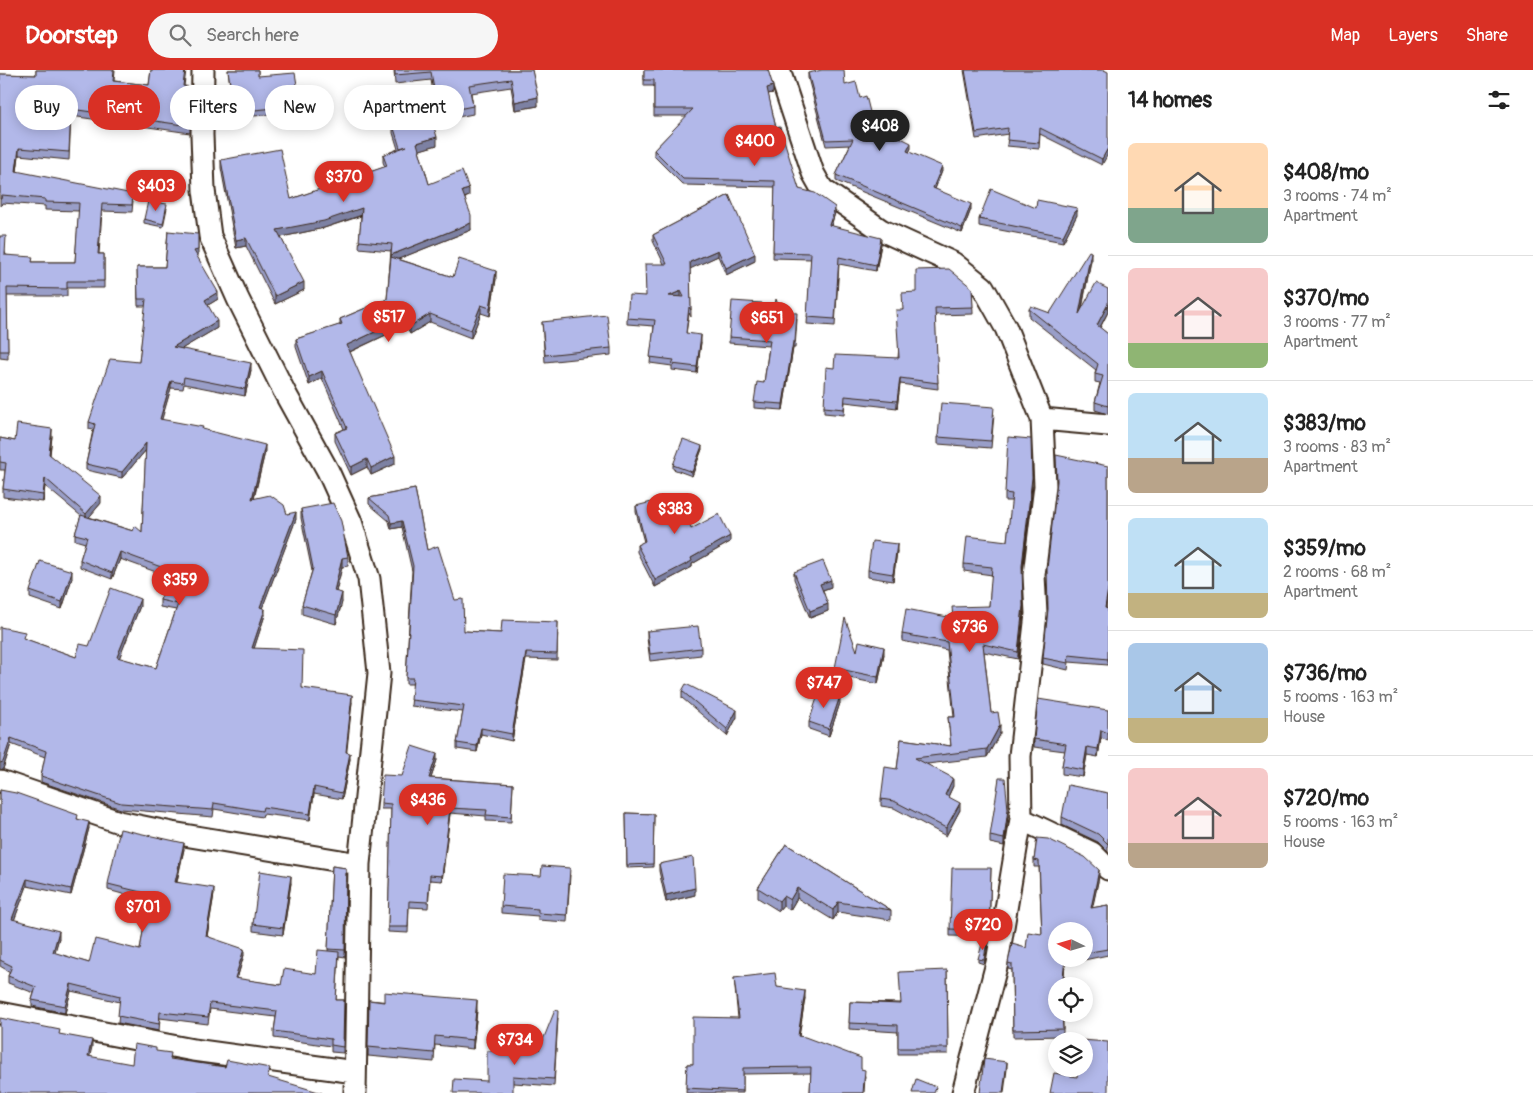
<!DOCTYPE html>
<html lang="en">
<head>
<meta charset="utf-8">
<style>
	body { margin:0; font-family:Pangolin,sans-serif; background:#f6f6f6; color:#222; height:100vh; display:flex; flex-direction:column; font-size:19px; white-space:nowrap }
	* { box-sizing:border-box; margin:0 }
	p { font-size:16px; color:#767676 }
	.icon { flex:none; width:28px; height:28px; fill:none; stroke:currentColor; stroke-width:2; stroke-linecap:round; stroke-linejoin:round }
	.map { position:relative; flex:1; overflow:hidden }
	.details { display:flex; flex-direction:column; background:#fff; width:425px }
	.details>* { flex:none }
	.hud { position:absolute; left:15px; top:15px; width:475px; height:45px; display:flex; gap:10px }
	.needle { width:32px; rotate:275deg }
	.controls { position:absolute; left:1048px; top:852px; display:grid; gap:10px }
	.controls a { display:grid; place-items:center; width:45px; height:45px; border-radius:50%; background:#fff; box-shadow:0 2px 12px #0003; font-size:25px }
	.price { position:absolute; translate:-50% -42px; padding:0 11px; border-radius:18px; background:#d93025; color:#fff; font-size:16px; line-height:32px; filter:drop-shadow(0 1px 2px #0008) }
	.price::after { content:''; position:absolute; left:50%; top:30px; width:15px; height:11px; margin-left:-8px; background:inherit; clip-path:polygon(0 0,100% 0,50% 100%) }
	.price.active { background:#222; color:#fff }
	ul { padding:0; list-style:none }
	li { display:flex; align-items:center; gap:15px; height:125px; padding:0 20px }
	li+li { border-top:1px solid #e0e0e0 }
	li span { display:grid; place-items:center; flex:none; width:140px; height:100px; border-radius:8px; color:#555 }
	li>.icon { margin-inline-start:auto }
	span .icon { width:60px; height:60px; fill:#fffc; stroke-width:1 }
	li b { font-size:21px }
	h2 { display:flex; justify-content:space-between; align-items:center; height:60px; padding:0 20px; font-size:21px }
	.pill { padding:0 18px; border-radius:22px; background:#fff; box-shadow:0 2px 12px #0003; font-size:18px; line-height:45px }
	.pill.active { background:#d93025; color:#fff }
	header { display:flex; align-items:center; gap:30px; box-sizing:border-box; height:70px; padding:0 25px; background:#d93025; color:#fff }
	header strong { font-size:24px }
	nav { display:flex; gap:28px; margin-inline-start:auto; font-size:18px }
	.search { width:350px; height:45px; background:#f6f6f6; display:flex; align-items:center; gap:12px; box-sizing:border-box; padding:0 18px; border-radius:28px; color:#767676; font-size:19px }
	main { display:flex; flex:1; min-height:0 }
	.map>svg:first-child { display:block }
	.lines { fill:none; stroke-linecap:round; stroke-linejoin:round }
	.minor-casing { stroke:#3b2a1e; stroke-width:25 }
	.minor { stroke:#fff; stroke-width:21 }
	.wall { fill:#999ec8; stroke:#3b2a1e; fill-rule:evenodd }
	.shaded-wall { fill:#7d81a3; stroke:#3b2a1e }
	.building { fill:#b2b8e9; stroke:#3b2a1e; fill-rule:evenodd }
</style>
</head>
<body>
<header>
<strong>Doorstep</strong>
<div class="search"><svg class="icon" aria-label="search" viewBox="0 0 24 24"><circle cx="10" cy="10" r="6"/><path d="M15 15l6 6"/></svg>Search here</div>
<nav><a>Map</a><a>Layers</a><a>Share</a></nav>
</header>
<main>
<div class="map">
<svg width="1108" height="1023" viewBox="0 0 1108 1023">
	<rect width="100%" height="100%" fill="#fff"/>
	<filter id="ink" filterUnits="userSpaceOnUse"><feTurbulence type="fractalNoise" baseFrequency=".02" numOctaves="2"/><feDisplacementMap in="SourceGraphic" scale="10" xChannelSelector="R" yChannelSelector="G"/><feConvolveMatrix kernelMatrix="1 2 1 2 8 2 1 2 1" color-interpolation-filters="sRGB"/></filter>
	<g filter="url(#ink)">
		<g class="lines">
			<defs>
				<path id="minor" d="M203,0L202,65L204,120L210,166L238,229L285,323L328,401L351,452L369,509L379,603L359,794L355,1023
					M779,0L813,103L822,119L881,160L953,193L983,217L1006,258L1042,349L1045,416L1034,505L1036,544L1020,686L1021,749L997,893L963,1023
					M1042,349L1108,355
					M0,711L119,752L172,763L359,794
					M1021,749L1092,783L1108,799
					M0,943L193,980L355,1002"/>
			</defs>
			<use href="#minor" class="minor-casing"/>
			<use href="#minor" class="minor"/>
		</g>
		<path class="wall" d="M36,0H115L114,11L149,15L151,0H186L184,16L190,17V63L71,46L69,90L19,85L17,102L133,131L132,142L102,141L99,184H104V218H67V226H7L8,289L0,288V166L6,185L33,192H75L79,141L45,140V136L2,133L1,136H0V4L36,5Z
			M228,0H258V6L302,44V50L276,55L275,44L234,48Z
			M394,0H532L538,36L515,40L511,17L471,23L473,36V44L438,51L431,10L395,14Z
			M644,0L773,23L768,24L776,58L799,119L835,143L831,156L881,174L876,201L839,194L835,256L807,254L811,189L773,188L775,117L683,115L654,86V80L687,46H654V16H644Z
			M964,0H1104L1102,95L1040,64L1039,79L1007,76L1008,64L976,69Z
			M808,3L845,15L860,28L873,54L911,78L909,82L942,101L935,119L971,139L962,163L836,111V105L850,75L826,76L808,8Z
			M393,55L437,75L419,80L429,114L469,126L465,128L471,160L398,189L453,207L496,209L490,246L481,243L471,268L430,252L410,264L405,256L350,282L395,394L371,405L367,397L351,405L335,371V363L344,359L322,308L309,315L296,277V269L340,255V249L387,229L391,181L359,178L361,146L324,158L281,167L304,220L275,234L246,176L236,178L221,98V90L291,129L385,97L383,92V85L398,79L393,63Z
			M729,125L755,191L726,205L718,186L690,198L691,247L689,243L686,264L701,272L697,303L672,300V296L650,293L654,256L627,254V248L646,226L664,194L653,171V165Z
			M167,138L163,157L144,153V149Z
			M1036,138L1077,145L1063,172L979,156V149Z
			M168,161L198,187H197L218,229L208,235L217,258L181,279L251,300L245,326L184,314L183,319L171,318L161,350L203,359L265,382L254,429L296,449L262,538L265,545L254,578L302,618L352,632L346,682L350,689L342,729L314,724L310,750L263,744L262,747L214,739L213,747L121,739L41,712V706L45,687L11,674L3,699L25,569L76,587L140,536L119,588L156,598L176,540L160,537V530L170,507L120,489L112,509L80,497V490L85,473L75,470V464L81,446L45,416L43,432L3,427V419L5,400H0V368L15,371L52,366L50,385L101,433L89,447L133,461L142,462L146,380L122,408L86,400V394L93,360L89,359V352L139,292L146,236H138L137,197H165Z
			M1091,190L1082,239L1108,219V242L1100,258L1108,264V344L1095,340V332L1100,313L1095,312V304L1096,300L1029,247V239L1050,243Z
			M972,218L973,244L935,245L938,319L900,314L897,338L845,332L844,345L824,343V337L834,298L898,288L902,240Z
			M762,240L781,242L797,249L795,278H793L783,340L754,338V332L764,313L769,276L729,273V267Z
			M542,252L611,278V285L545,292Z
			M994,344L991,378L938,374V367Z
			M702,379L692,406L673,399V395Z
			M1108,396V525L1106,539H1108V595L1069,592L1068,600L1043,594V588L1048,541Z
			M1032,416L1022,501L1023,544L1018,589L984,582L991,643L1000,663L987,687L927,694L953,716L948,727L960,740L946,766L894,738L881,736V729L897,699L901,669L951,676L948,647H954L947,580L902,571V564L989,536L992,505L964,501V494L1007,471L1012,431H1005V423Z
			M415,419L427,480L464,561L501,563L558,552L557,590L526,589L512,671L481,664L477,682L457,679V673L463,642L411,636L413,614H406V608L412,501L402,457L391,459L389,451L369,434V428Z
			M636,436L691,459L730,472L692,494V497L655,517L637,482V475L644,472L636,442Z
			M301,439L348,487V496L342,497L336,521L342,532L336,554L302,544V535L312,501L301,448Z
			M897,481L893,511L868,507V500Z
			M794,502L831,517L823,520L828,541L810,548L794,509Z
			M72,508L62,539L30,528V521Z
			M647,561L701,578V585L650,591L647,568Z
			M857,581L884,584L878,614L835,605V598Z
			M682,621L737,647L727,666L682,628Z
			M840,633L829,666L809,659V652Z
			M1108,640V671L1101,668L1098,687L1087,685L1083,707L1062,704V696L1065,681L1034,677V669Z
			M437,690L431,708L513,714L511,752L486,751V746L450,743L442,811L430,810L428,838L409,837L408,863L388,862L391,744V739H381V733L402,706Z
			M0,720L78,749L89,758L71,825L27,816L14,850L59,868L54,883L89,893L140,880L148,831L108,820V814L184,779L177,812L214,824L207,866L244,885L237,909L281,915L316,904L328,881L332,796L346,798L345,887L339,886L336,930H344L343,983L331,982V976L274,968V961L276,947L210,939L208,954L160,948L159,961L118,953L120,932L71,921L65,943L32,936V930L34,923L8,913V906L10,902L0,896Z
			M1108,723V782L1098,772L1062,755V747Z
			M626,743L654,744L653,797L627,798Z
			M1008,746L1004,776L990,773V766Z
			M1037,768L1099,807L1092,838L1108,835V885L1065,894L1063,916V966L1013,967L1012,900L1008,899V893L1042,864L1039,797H1034V790ZM1084,861V889H1056Z
			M786,774L891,840V850L838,842L833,850L797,828L790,840L783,836L779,841L758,828V818Z
			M659,794L695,825L666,832L659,801Z
			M991,798L989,867L950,866V859Z
			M570,805L567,852L538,850V846L501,843V836L541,806Z
			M291,813L283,865L253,861V854Z
			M987,875L984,894L978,892V889Z
			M947,900L948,984H898V962L849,959L850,932L900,933Z
			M734,908L777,917L805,928L799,966L861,999L865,1006L864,1023H810L811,1003L743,1004V1023H686L687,994H693L738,948Z
			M369,930L477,940L473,979L435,975L434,992L368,986Z
			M558,948L554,1016L487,1011L539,980Z"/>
		<path class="shaded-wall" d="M773,16V23L767,24V18Z
			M538,27V36L515,40V32Z
			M437,67V75L417,81V73Z
			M911,73V78L907,87V81Z
			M19,78V85L16,109V101Z
			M1108,78V84L1102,95V89Z
			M942,96V101L933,124V118Z
			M469,119V126L462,129V121Z
			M971,134V139L962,163V158Z
			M835,137V143L829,162V155Z
			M362,138V145L324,158L277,168V160Z
			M1077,138V145L1063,172V166Z
			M471,153V160L391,192V185Z
			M198,164V187L194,188V181Z
			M246,168V176L236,178V170Z
			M881,168V174L876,201V195Z
			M718,180V186L690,199V192Z
			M1091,182V190L1079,252V244Z
			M755,184V191L726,205V198Z
			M496,201V209L490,246V238Z
			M304,212V220L275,234V226Z
			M681,221V227L669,226Z
			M218,222V229L205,237V230Z
			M1108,234V242L1097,263V255Z
			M481,235V243L471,268V260Z
			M430,244V252L410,264V256Z
			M405,248V256L347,283V275Z
			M217,251V258L173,284V277Z
			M701,265V272L697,303V297Z
			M793,272V278L783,340V334Z
			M251,293V300L245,326V319Z
			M322,301V308L309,315V307Z
			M900,308V314L897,338V331Z
			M171,311V318L160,356V349Z
			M52,359V366L49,391V384Z
			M146,373V380L122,408V402Z
			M265,375V382L252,435V429Z
			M702,376V379L692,406V402Z
			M395,386V394L371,405V398Z
			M367,389V397L351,405V397Z
			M45,408V416L43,432V425Z
			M1032,408V416L1022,503V496Z
			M101,426V433L86,451V444Z
			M296,442V449L260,544V537Z
			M402,451V457L391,459V453Z
			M730,466V472L692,494V497L655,517V510L691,488Z
			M897,474V481L893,511V504Z
			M120,482V489L112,509V503Z
			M342,488V497L334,530V521Z
			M72,501V508L62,539V532Z
			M831,510V517L820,521V514Z
			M1108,518V525L1105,545V538Z
			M342,523V532L336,554V545Z
			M140,529V536L117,594V587Z
			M828,534V541L810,548V541Z
			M1023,536V544L1018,589V582Z
			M265,539V545L252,585V578Z
			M884,577V584L878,614V607Z
			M526,583V589L512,671V664Z
			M352,625V632L346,689V682Z
			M840,626V633L829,666V659Z
			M737,640V647L727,666V659Z
			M1000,655V663L987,687V679Z
			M481,658V664L477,682V676Z
			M1101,660V668L1098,687V679Z
			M11,668V674L3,699L0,700V693Z
			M1087,677V685L1083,707V700Z
			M350,683V689L342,729V723Z
			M437,684V690L429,714V708Z
			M953,708V716L945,733V725Z
			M314,717V724L310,750V744Z
			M960,733V740L946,766V758Z
			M450,738V743L442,811V806Z
			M1008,739V746L1004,776V769Z
			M89,752V758L71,825V819Z
			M184,773V779L175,818V812Z
			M1099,800V807L1091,845V838Z
			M291,806V813L283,865V858Z
			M27,809V816L12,856V849Z
			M214,818V824L206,872V866Z
			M695,818V825L666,832V825Z
			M797,818V828L790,840V830Z
			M783,826V836L779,841V831Z
			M838,832V842L833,850V840Z
			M59,861V868L53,889V882Z
			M244,879V885L235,915V908Z
			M1065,889V894L1063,916L1062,912Z
			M71,914V921L65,943V936Z
			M805,921V928L798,973V966Z
			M477,930V940L473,979V970Z
			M92,970V977L88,994V986Z
			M1007,992V999L1004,1023H1003Z"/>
		<path class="building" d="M36,0H114L113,11L149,15L151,0H185L183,16L190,17V56L71,39L69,82L19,78L16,101L133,124L132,135L102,134L98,184H104V211H67V219L7,218L8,281H0V166H6L5,185L33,187L32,192H75L79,133L45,132V129L2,125L1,129H0V4L36,5Z
			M228,0H258V6L295,3L302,44L276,49L275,38L234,42Z
			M395,0H532L538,27L515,32L511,9L469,15L473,36L438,43L431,2L395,5Z
			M644,0H768L773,16L767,18L776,58L780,57L799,119L815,123L835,137L829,155L881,168L876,195L839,187L835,249L807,247L811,183L773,182L775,111L683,109L654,80L693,39H654V10H644Z
			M822,0H844L845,15L856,12L860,28L866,26L873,54L911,73L907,81L942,96L933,118L971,134L962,158L836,105L853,69L826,70L808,3Z
			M965,0H1104L1108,2V78L1102,89L1040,58L1039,73L1007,70L1008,58L976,63Z
			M430,44L437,67L417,73L429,114L462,101L469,119L462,121L471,145V153L391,185L392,174L359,171L362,138L324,151L277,160L304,212L275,226L246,168L236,170L221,90L280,79L291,129L387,96L383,85L407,76L400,78L393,55Z
			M991,119L1036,138L1037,130L1077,138L1063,166L979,149Z
			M729,125L755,184L726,198L718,180L690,192L691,240L689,237L686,263L701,265L697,297L672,294L674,290L650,287L655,250L627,248L629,225L646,226L645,194H667L653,165ZM681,221L684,227L669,226Z
			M148,131L167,134L163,154L144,149Z
			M168,161L198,164V180L194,181L218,222L205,230L217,251L173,277L251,293L245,319L184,307L183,313L171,311L160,349L203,357L202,359L265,375L252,429L270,425L284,435L287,444L296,442L260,537L265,539L252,578L303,580L302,618L352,625L346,682L350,683L342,723L314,717L310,744L263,737L262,741L214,733L213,740L121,733L41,706L46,681L11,668L3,692L0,693V557L25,562L23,568L76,587L80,574L89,576L111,518L140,529L117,587L156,598L178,534L160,530L172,501L120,482L112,503L80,490L87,467L75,464L81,445L133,461L135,456L142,462L146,373L122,402L86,394L95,354L89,352L110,289L139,292L146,229H138L137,197H165Z
			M1089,181L1091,182L1079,244L1096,213L1108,219V234L1097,255L1108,264V336L1095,332L1103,306L1095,304L1098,294L1029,239L1031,236L1050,243Z
			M391,187L453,207L459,189L496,201L490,238L481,235L471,260L430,244L410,256L405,248L347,275L395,386L371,398L367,389L351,397L335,363L347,358L322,301L309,307L296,269L342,254L340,249L387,229Z
			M949,199L972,218L973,237L935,238L938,313L900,308L897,331L845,326L844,339L824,337L826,297L834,298L835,285L899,288L896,240H903L902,223L916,222V200Z
			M776,229L781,242L797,243L795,272H793L783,334L754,332L757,312L764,313L770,270L729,267L732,231L762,233L761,240L774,241Z
			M607,245L611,278L545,285L542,252Z
			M941,333L994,337L991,371L938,367Z
			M17,354L52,359L49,384L101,426L86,444L45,408L43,425L3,419L6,393L0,392V368L15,371Z
			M1008,367L1031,369L1032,408L1022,496L1023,536L1018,582L983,574L991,643L998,642L1000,655L987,679L915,688L953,708L945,725L960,733L946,758L894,731L881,729L885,697L897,699L901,669L951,676L948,647H955L947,572L902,564L906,539L953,548L952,537L989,536L992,497L964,494L967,466L1007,471L1012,424L1005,423Z
			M683,369L702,376L692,402L673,395Z
			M1056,385L1108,396V518L1105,538L1108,539V589L1069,585L1068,593L1043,588L1048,539L1047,499L1057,411Z
			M415,419L427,480L438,476L455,530L463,529L464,561L501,563L502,550L558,552L557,584L526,583L512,664L481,658L477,676L457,673L464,636L411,630L413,608H406L413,496L402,451L391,453L389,445L369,428Z
			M683,424L691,459L719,444L730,466L691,488L692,491L655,510L637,475L645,471L636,436Z
			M333,433L341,451L348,487L342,488L334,521L342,523L336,545L302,535L313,498L301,439Z
			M872,471L897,474L893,504L868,500Z
			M40,491L72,501L62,532L30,521Z
			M823,491L831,510L820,514L828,534L810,541L794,502Z
			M845,548L857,581L859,571L884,577L878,607L835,598Z
			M698,556L701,578L650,584L647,561Z
			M686,614L737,640L727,659L682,621Z
			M820,619L840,626L829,659L809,652Z
			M1038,629L1108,640V663L1101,660L1098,679L1087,677L1083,700L1062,696L1066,674L1034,669Z
			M412,676L437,684L429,708L513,714L511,747L486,745L487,740L450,738L442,806L430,805L428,832L409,831L408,857H388L391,739V734L381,733L383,705L402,706Z
			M999,708H1005L1008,739L1004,769L990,766Z
			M1068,715L1108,723V774L1098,764L1062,747Z
			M0,720L16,723L78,745L77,749L89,752L71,819L27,809L12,849L59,861L53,882L89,893L95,869L140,880L149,824L108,814L120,759L184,773L175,812L214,818L206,866L244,879L235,908L281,915L284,899L316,904L318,880L339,882L336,930H344L343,977L331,975V969L274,961L277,941L210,933L208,947L160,942L159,954L118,946L120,926L71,914L65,936L32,930L36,917L8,906L12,896L0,890Z
			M626,743L654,744L653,794L627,795Z
			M1037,768L1048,769L1085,787L1099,800L1091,838L1108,835V879L1084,883V861H1056V889H1065L1062,916H1056V944H1062L1063,959L1013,960L1012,894L1008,893L1012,874L1026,878L1028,862L1042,864L1039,791L1034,790Z
			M786,774L891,840L838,832L833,840L797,818L790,830L783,826L779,831L758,818Z
			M693,787L695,818L666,825L659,794Z
			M332,796L346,798L345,880L328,879Z
			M542,796L570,798L567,845L538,843V839L501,836L503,804L541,806Z
			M952,798H991L989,860L950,859Z
			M260,801L291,806L283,858L253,854Z
			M983,870L987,871L984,890L978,889Z
			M947,900L948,978H898V955L849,953L850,932L901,934L899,902Z
			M775,903L777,917L805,921L798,966L805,967L861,988V999L865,1000L863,1023H810L811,997L743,998V1021L686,1018L687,994H693V947L739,948L734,908Z
			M384,922L477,930L473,970L435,966L434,983L368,977L369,930L384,932Z
			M555,940L558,941L554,1009L513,1006V1023H453L454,1009L487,1011V981L539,980Z
			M0,948L60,960L59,964L92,970L88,986L132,994L134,974L156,978V981L171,983L170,989L225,997L227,990L270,998L268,1007L322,1023H0Z
			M1081,970L1108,972V1023H1050L1054,1003L1077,1007L1078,999H1084V971H1081Z
			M984,989L1007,992L1003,1023H980Z
			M916,1009L936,1017L934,1023H912Z"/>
	</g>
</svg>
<div class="controls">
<a><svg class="needle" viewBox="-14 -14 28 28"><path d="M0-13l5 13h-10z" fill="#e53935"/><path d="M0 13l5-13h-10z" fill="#767676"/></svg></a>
<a><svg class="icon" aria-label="locate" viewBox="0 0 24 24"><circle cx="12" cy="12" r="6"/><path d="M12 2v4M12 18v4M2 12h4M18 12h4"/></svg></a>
<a><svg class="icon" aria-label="layers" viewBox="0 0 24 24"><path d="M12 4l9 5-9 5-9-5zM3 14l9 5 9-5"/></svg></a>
</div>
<b class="price active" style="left:880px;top:82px">$408</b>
<b class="price" style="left:755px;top:97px">$400</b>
<b class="price" style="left:344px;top:133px">$370</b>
<b class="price" style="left:156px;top:142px">$403</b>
<b class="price" style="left:389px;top:273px">$517</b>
<b class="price" style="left:767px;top:274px">$651</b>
<b class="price" style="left:675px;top:465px">$383</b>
<b class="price" style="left:180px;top:536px">$359</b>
<b class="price" style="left:970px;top:583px">$736</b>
<b class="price" style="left:824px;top:639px">$747</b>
<b class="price" style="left:428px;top:756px">$436</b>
<b class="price" style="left:143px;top:863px">$701</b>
<b class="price" style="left:983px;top:881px">$720</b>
<b class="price" style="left:515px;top:996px">$734</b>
<div class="hud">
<a class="pill">Buy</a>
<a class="pill active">Rent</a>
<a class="pill">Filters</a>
<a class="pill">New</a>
<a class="pill">Apartment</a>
</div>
</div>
<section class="details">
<h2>14 homes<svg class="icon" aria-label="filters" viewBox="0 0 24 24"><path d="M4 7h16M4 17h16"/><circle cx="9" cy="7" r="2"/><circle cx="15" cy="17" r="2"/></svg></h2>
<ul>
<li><span style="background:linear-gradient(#ffd9b3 65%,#7fa58c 0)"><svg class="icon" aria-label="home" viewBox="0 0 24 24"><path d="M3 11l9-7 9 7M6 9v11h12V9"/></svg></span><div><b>$408/mo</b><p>3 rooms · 74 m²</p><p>Apartment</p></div></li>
<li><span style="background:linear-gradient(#f6c9c9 75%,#8fb573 0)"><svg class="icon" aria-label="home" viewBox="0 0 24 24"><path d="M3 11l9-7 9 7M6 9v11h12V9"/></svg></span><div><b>$370/mo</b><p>3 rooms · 77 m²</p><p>Apartment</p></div></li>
<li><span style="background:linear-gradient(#bfe0f5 65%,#b9a48a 0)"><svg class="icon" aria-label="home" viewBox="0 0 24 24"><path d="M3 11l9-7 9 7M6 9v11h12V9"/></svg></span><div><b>$383/mo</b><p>3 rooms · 83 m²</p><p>Apartment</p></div></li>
<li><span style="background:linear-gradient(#bfe0f5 75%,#c2b280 0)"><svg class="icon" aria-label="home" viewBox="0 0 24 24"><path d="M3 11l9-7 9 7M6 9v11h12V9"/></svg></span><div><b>$359/mo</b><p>2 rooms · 68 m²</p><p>Apartment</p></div></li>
<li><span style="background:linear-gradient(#a9c7e8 75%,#c2b280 0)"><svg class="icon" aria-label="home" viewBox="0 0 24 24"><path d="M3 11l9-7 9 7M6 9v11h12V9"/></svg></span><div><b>$736/mo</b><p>5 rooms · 163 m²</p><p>House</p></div></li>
<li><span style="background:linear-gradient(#f6c9c9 75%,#b9a48a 0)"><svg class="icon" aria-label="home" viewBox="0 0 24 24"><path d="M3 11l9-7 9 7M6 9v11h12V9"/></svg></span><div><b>$720/mo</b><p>5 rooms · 163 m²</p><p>House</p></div></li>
</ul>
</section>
</main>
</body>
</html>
